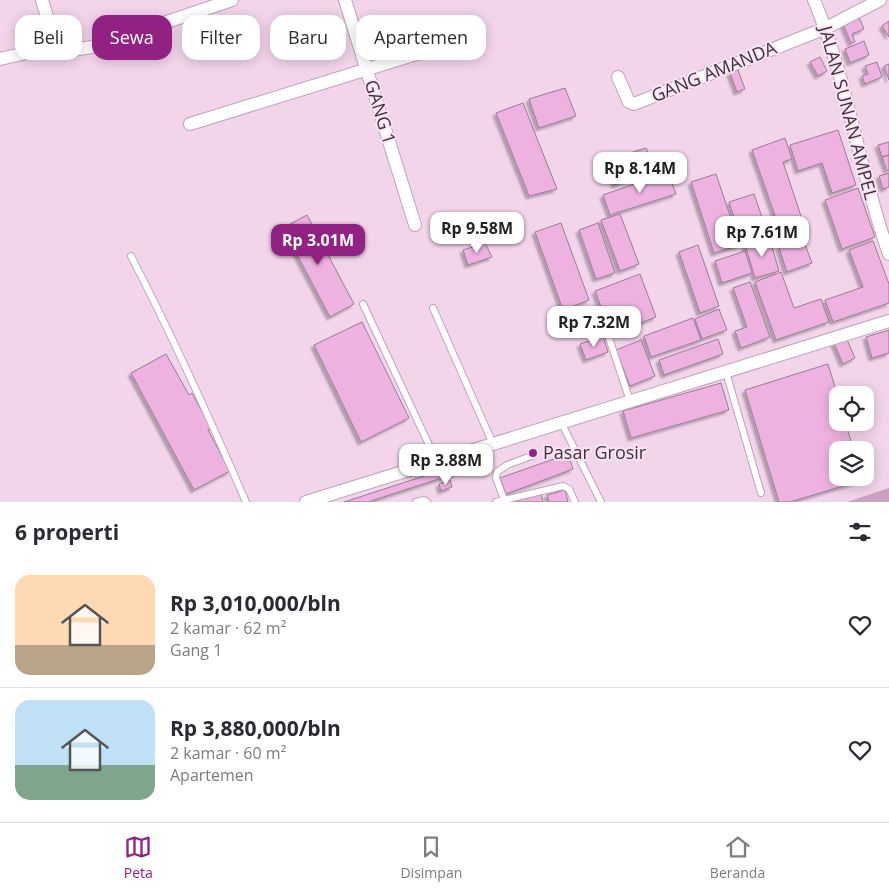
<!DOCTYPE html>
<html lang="id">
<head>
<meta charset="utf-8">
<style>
	body { margin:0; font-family:"Open Sans",sans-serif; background:#f7f7f7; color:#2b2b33; height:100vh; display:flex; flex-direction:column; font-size:19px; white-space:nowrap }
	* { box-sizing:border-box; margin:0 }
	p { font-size:16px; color:#7c7c81 }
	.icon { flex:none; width:28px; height:28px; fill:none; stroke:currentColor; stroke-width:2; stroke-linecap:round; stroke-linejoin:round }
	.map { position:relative; height:502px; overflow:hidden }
	.panel { display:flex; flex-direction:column; background:#fff; flex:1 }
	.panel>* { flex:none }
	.hud { position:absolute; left:15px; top:15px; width:500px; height:45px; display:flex; gap:10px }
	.controls { position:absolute; left:829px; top:386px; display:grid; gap:10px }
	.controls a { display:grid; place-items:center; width:45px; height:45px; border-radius:10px; background:#fff; box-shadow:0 2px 12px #0003; font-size:25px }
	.price { position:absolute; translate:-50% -42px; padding:0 11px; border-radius:10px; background:#fff; color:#222; font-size:16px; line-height:32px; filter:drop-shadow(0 1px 2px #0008) }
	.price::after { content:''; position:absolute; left:50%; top:30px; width:15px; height:11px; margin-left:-8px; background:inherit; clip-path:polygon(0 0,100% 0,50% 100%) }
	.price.on { background:#912182; color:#fff }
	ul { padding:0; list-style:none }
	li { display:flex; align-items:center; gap:15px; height:125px; padding:0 15px }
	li+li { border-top:1px solid #e1e1e2 }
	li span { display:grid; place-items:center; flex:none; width:140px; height:100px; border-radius:15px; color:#555 }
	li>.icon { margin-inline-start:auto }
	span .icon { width:60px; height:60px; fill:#fffc; stroke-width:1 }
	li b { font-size:21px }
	h2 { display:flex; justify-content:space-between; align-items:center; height:60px; padding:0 15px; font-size:21px }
	.chip { padding:0 18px; border-radius:15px; background:#fff; box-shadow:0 2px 12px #0003; font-size:18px; line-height:45px }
	.chip.on { background:#912182; color:#fff }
	.tabs { display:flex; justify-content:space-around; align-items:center; height:70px; border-top:1px solid #e1e1e2; background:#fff; font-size:14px; color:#7c7c81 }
	.tabs a { display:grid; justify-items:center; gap:2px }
	.tabs .on { color:#912182 }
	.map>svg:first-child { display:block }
	.green { fill:#caa2c1 }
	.building { fill:#eeb2e1; stroke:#987d92; filter:url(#shadow) }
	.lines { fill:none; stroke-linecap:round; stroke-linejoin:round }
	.lane-casing { stroke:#c0a3b9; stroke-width:8 }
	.street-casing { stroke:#c0a3b9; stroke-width:14 }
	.lane { stroke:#fff; stroke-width:6 }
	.street { stroke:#fff; stroke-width:12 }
	.poi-dot { fill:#912182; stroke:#fce3f6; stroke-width:2 }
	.labels { text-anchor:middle; stroke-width:4; stroke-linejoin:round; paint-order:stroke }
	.street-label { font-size:18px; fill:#3d313a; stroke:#fce3f6 }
	.poi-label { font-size:18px; fill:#3d313a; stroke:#fce3f6; text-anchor:start }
</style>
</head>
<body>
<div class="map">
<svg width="889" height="502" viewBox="0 0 889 502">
	<defs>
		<filter id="shadow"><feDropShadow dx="-3" dy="3" stdDeviation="1" flood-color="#0004"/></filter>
	</defs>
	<rect width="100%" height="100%" fill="#f2d4eb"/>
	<path class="green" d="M889,488V502H847Z"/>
	<path class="building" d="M858,15L864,29L852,34L855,42L851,43L842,22Z
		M889,21V37L882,26Z
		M864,41L869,55L850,63L845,49Z
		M820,57L827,71L818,76L810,62Z
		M877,62L882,77L865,84L862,76L868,74L865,66Z
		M889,64V80L884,66Z
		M738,70L745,89L737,92L730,73Z
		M565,88L576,116L539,128L529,99Z
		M523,103L557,189L529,196L496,113Z
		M838,130L856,185L832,193L822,163L798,171L790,145Z
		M785,138L792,159L783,162L803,222L780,230L752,150Z
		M889,142V155L882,157L878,145Z
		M646,148L655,170L615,185L605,161Z
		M889,155V171H887L882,157Z
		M668,172L676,194L610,215L603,195Z
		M889,173V187L883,189L879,176Z
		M716,174L740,245L714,253L691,182Z
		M858,188L875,237L842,249L825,200Z
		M754,194L768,235L743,244L729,202Z
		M620,214L639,264L620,271L601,220Z
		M307,215L354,304L330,317L283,228Z
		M561,223L589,300L563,310L535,232Z
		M598,223L615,273L596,279L579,230Z
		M769,237L779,271L755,278L745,245Z
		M803,239L812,263L787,272L779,248Z
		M873,241L889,284V303L833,322L825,300L863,287L849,250Z
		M485,243L492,257L468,265L463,250Z
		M698,245L719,306L700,313L679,252Z
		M745,251L752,273L722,283L715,261Z
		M781,272L794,308L821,299L829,322L776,340L755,282Z
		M640,274L656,317L611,334L595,291Z
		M750,282L770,337L741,348L735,331L747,327L733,288Z
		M719,309L727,330L702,339L695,319Z
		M693,318L701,340L651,357L644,336Z
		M362,322L409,418L361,442L314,345Z
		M889,330V353L872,358L866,337Z
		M845,335L855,358L843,364L833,341Z
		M603,336L608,352L586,360L580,344Z
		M718,339L723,354L664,375L659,360Z
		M641,340L655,376L630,386L616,350Z
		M166,354L189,395L192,393L211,428L208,430L230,471L194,490L131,373Z
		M828,364L838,397V422H845L854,450H838V478H862L863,480L790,502H779L745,390Z
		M721,383L729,410L631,438L623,411Z
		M568,454L573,469L506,494L500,478Z
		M484,458L487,466L464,472L462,464Z
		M455,466L457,473L368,502H344Z
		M450,480L452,487L441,491L439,484Z
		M565,490L568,502H549L547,495Z
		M541,494L543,502H515V501Z"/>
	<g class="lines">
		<defs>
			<path id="lane" d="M131,256C173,337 210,419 246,502
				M363,304L437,462
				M433,308L493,444
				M603,320L630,401
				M726,372L761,493
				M561,422L601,502
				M416,502L424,500L427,502
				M496,502L563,486L569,489L575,502
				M505,502L496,478L497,472L507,465L534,455"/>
			<path id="street" d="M42,0L54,40L58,46L66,51L92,47L232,0
				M345,0L415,225
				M814,0C848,81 859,171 889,254
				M0,59L58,46
				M618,77L629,102L634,104L826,28L880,0
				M190,124L426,51
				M306,502L889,321"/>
		</defs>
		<use href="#lane" class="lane-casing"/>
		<use href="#street" class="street-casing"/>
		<use href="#lane" class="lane"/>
		<use href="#street" class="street"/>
	</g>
	<circle class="poi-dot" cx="533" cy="453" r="5"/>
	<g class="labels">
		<g class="street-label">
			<text transform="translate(714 72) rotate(-22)" y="6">GANG AMANDA</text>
			<text transform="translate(380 112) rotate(73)" y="6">GANG 1</text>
			<text transform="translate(848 113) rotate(75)" y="6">JALAN SUNAN AMPEL</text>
		</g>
		<g class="poi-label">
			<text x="543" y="459">Pasar Grosir</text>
		</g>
	</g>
</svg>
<div class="controls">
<a><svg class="icon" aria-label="locate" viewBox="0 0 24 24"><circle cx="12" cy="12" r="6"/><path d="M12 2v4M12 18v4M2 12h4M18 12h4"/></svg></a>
<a><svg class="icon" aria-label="layers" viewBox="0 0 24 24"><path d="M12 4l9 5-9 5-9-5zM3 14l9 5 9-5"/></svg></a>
</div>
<b class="price" style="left:640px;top:194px">Rp 8.14M</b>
<b class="price" style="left:477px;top:254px">Rp 9.58M</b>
<b class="price" style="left:762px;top:258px">Rp 7.61M</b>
<b class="price on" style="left:318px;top:266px">Rp 3.01M</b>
<b class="price" style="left:594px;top:348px">Rp 7.32M</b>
<b class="price" style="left:446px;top:486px">Rp 3.88M</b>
<div class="hud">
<a class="chip">Beli</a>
<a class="chip on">Sewa</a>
<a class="chip">Filter</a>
<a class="chip">Baru</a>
<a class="chip">Apartemen</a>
</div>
</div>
<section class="panel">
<h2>6 properti<svg class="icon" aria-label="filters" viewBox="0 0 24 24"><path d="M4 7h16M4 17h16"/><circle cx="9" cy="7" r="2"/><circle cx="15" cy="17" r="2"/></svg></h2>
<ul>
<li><span style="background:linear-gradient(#ffd9b3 70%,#b9a48a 0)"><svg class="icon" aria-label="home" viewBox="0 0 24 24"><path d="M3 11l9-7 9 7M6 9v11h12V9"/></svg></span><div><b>Rp 3,010,000/bln</b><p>2 kamar · 62 m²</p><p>Gang 1</p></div><svg class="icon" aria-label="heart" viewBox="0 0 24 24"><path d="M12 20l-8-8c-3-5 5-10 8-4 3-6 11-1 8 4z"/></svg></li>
<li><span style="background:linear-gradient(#bfe0f5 65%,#7fa58c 0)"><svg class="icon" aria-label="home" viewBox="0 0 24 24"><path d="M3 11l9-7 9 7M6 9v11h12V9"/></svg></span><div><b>Rp 3,880,000/bln</b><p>2 kamar · 60 m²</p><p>Apartemen</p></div><svg class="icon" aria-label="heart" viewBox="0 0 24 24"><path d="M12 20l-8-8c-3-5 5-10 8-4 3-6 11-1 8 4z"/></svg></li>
</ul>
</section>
<nav class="tabs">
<a class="on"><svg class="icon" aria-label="map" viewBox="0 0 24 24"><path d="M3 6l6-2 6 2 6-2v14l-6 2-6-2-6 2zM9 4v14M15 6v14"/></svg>Peta</a>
<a><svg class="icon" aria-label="saved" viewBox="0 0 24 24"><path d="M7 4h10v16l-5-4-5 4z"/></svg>Disimpan</a>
<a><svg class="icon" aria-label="home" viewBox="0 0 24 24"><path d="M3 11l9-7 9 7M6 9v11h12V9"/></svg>Beranda</a>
</nav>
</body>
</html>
